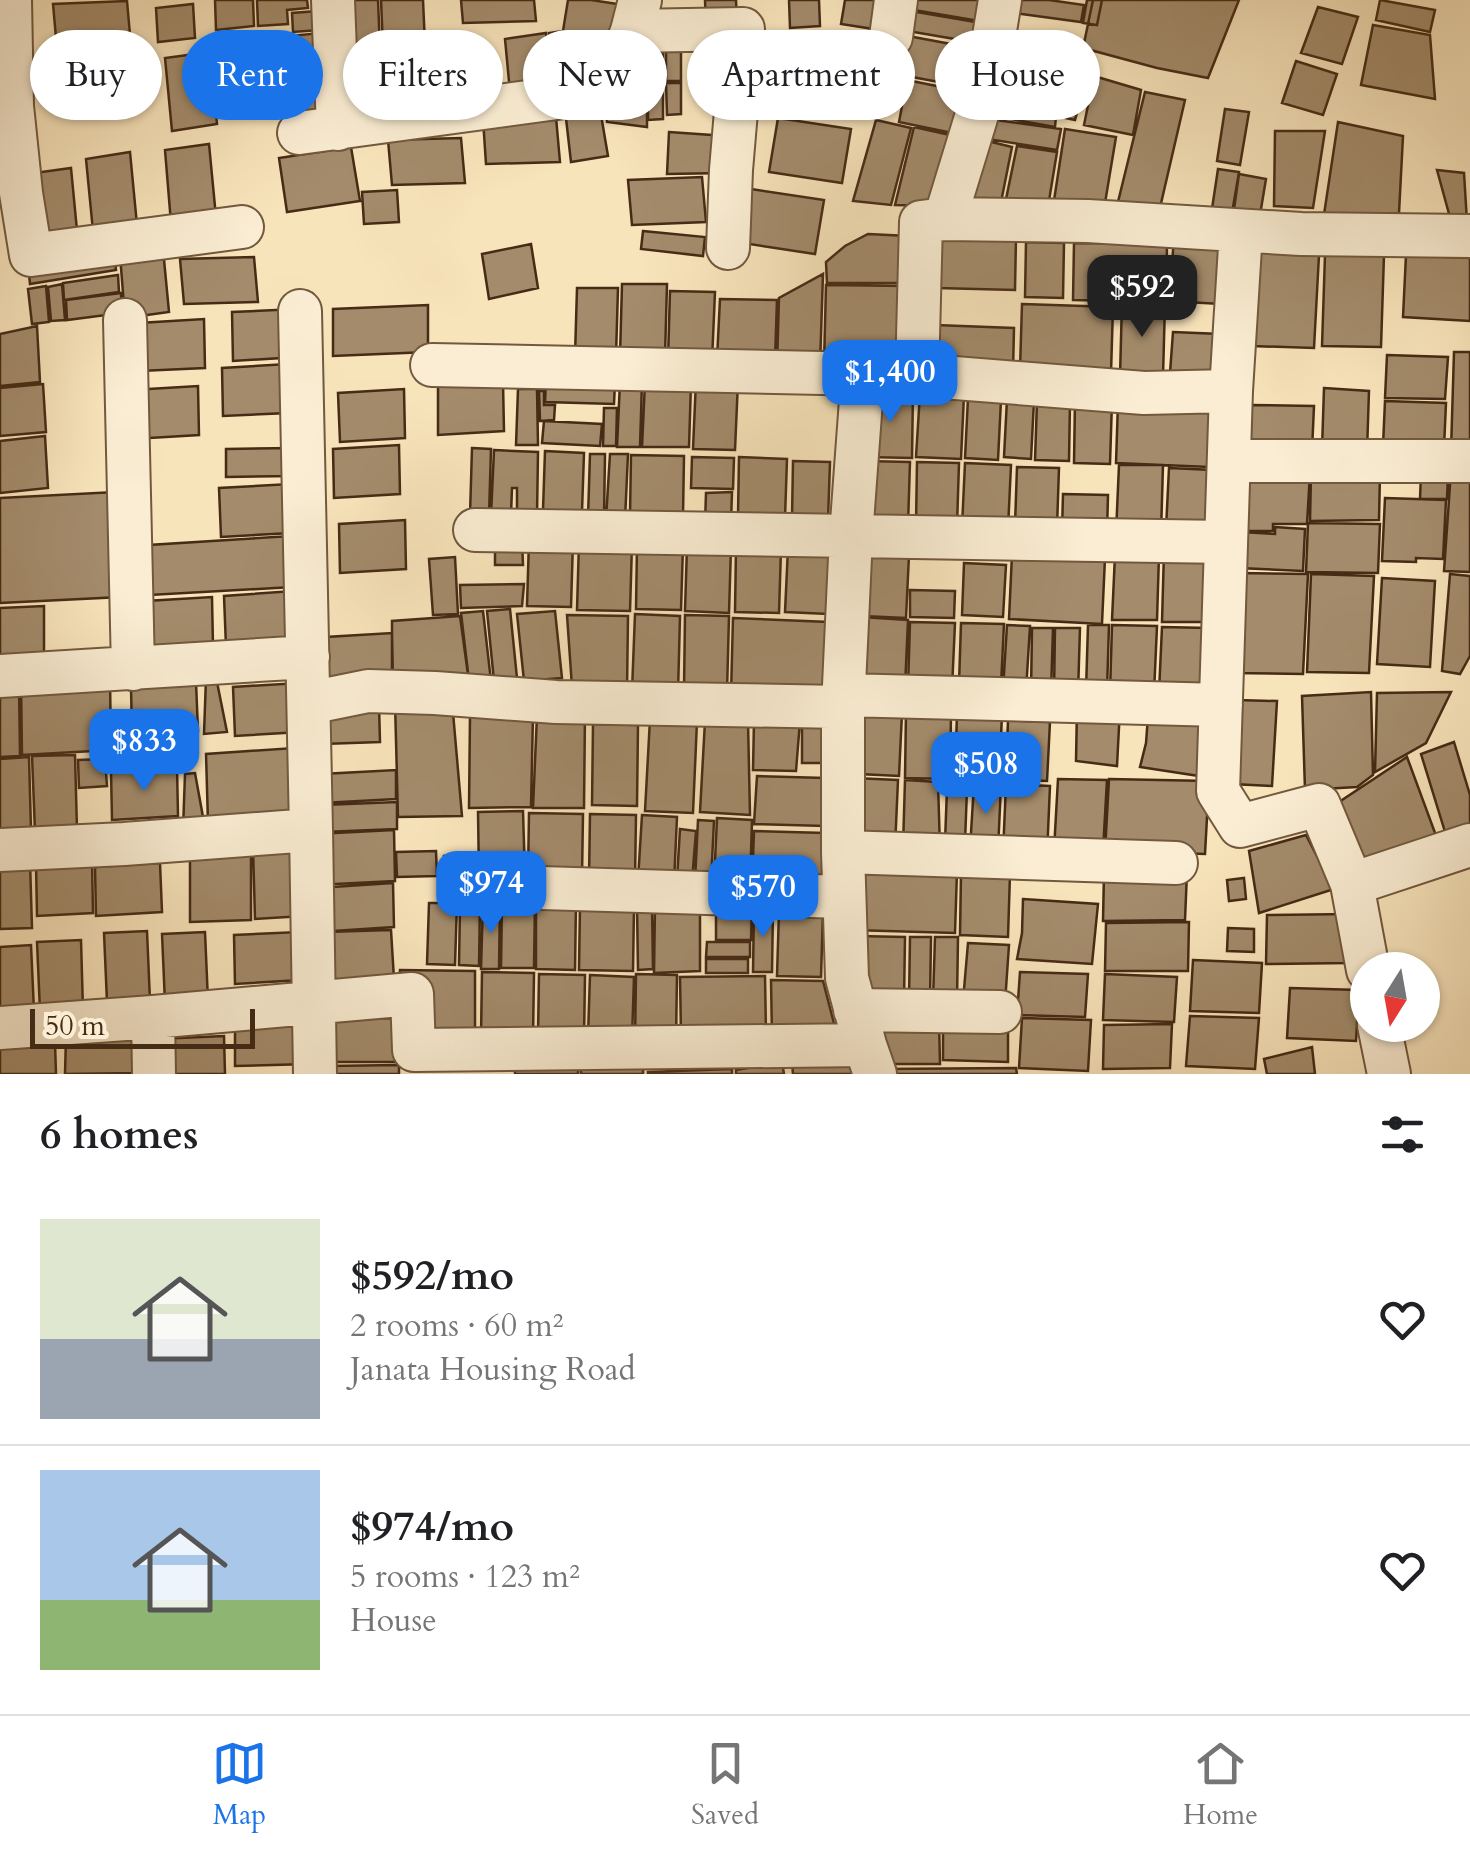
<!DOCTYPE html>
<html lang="en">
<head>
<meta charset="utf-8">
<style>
	body { margin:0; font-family:Cardo,serif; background:#f6f6f6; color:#202124; height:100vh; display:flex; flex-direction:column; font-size:38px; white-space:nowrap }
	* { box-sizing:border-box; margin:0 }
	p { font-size:32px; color:#757577 }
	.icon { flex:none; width:55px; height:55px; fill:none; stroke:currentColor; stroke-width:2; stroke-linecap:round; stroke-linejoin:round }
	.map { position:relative; height:1074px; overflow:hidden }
	.sheet { display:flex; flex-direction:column; background:#fff; flex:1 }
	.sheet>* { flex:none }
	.guide { position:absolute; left:30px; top:30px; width:1410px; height:90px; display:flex; gap:20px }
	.needle { width:65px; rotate:191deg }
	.fabs { position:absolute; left:1350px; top:952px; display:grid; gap:20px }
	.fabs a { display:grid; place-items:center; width:90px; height:90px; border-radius:50%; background:#fff; box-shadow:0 2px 8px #0004; font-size:50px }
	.scale { position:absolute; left:30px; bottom:25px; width:225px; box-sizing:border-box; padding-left:10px; border:5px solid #462b15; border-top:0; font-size:28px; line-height:35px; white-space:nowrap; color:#462b15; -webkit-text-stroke:8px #faedd3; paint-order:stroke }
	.price { position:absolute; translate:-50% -85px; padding:0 22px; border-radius:20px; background:#1a73e8; color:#fff; font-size:32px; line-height:65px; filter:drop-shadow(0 2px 5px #0008) }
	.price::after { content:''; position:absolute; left:50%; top:60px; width:30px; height:22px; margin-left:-15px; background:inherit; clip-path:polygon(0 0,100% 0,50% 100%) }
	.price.active { background:#222; color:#fff }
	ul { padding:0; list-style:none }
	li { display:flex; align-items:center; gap:30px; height:250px; padding:0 40px }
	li+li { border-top:2px solid #e0e0e0 }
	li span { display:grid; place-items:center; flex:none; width:280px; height:200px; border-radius:0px; color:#555 }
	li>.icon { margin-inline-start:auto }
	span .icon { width:120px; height:120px; fill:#fffc; stroke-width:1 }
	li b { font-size:42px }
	h2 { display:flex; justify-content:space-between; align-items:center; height:120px; padding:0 40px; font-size:42px }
	.tag { padding:0 35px; border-radius:45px; background:#fff; box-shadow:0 2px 8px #0004; font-size:35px; line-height:90px }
	.tag.active { background:#1a73e8; color:#fff }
	.tab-bar { display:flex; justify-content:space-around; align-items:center; height:140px; border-top:2px solid #e0e0e0; background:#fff; font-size:28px; color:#757577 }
	.tab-bar a { display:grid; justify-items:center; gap:5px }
	.tab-bar .active { color:#1a73e8 }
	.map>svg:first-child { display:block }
	.building { fill:#a38b6b; stroke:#462b15; stroke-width:2.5 }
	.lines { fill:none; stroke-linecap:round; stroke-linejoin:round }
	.minor-casing { stroke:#72593e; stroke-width:46 }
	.minor { stroke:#faedd3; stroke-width:42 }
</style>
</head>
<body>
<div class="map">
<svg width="1470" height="1074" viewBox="0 0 1470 1074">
	<rect width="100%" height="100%" fill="#f8e4bb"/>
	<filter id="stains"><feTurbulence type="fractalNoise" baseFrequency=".002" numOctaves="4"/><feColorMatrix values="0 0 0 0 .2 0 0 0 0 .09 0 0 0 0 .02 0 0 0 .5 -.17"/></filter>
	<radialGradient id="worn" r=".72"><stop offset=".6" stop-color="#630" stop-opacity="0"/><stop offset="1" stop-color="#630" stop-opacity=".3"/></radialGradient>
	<path class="building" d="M215,0H253L254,26L216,30Z
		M257,0H307L308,8L287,10L288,24L258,26Z
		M336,0H378L380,48L338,52Z
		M381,0H423L425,44L383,47Z
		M461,0H534L536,21L463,23Z
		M568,0H591L624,5L613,81L553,86L549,33L563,31Z
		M705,0H736L737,23L706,24Z
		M789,0H819L820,26L790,28Z
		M845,0H884L880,30L841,24Z
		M910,0H981L985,22L908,9Z
		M1008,0H1049L1084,5L1081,22L1006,12Z
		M1087,0H1102L1097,25L1083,23Z
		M1093,0H1239L1208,78L1157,68L1083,48Z
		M1380,0L1435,10L1430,32L1376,20Z
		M127,1L131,46L57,49L53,4Z
		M193,4L195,38L158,42L156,8Z
		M1318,7L1358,17L1342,64L1301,53Z
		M331,10L332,29L293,32L292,13Z
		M905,10L987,24L984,44L902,30Z
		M1373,25L1430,35L1435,99L1361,85Z
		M330,32L335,123L295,127L290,36Z
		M546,33L551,85L510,92L505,39Z
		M818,33L900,48L893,87L811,72Z
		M908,36L978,49L966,87L901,75Z
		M267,39L274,112L230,118L223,46Z
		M470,44L483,97L412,115L398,62Z
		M666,49H681V81H666Z
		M210,52L217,124L172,131L165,58Z
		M663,52V84L649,85V53Z
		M1001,52L1092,65L1088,86L997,72Z
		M382,53L387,117L367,119L362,56Z
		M630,57L645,60L646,96L613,89Z
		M1296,61L1337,74L1323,115L1282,103Z
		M128,67L132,113L59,115L55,70Z
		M750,71L804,73L801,109H746Z
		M994,73L1085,87L1082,108L991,94Z
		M1094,76L1141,90L1133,135L1084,125Z
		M907,80L971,93L957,134L899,122Z
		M666,83H681V114L667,115Z
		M663,88V119L648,120V89Z
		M604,91L647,97V127L607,122Z
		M1145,92L1185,100L1159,212L1117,206Z
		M987,94L1078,109L1075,120L1056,116L1055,127L983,114Z
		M598,97L608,156L571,162L564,101Z
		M1225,109L1249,112L1240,165L1217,161Z
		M556,117L560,162L486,164L483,119Z
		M778,118L851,129L842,183L769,172Z
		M981,118L1061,129L1057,150L975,137Z
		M876,120L911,128L891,205L853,201Z
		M1338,122L1403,136L1399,213L1323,221Z
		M914,127L959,137L938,206L895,205Z
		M1065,129L1116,137L1103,215L1053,207Z
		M1275,131H1325L1313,208L1274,206Z
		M669,132L726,136L725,173L667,174Z
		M461,138L465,183L392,185L388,140Z
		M975,138L1012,147L999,212L961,204Z
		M209,144L216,217L171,223L165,150Z
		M1017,146L1057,152L1047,213L1004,209Z
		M351,147L360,201L287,212L279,158Z
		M130,152L137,225L93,231L86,159Z
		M71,168L78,241L33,247L27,174Z
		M1218,169L1239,172L1230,225L1210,222Z
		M1437,170L1464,173L1467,222L1451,221Z
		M1239,174L1266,179L1258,227L1232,223Z
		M702,177L706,222L632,225L628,180Z
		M751,189L824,200L815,254L743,243Z
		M397,190L399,222L364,224L362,192Z
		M643,231L705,237L703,256L641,249Z
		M868,234L908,236L906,283H827L826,262L845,246Z
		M1174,234L1225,237L1220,304L1170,301Z
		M939,236L1016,237L1015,290L937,288Z
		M1026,242L1064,243L1063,298L1025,297Z
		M1074,243L1167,244L1166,302L1073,300Z
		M531,244L538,288L489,299L482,254Z
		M163,249L169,312L125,318L120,255Z
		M114,252L116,270L30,284L28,265Z
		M1258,252L1319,255L1314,348L1252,346Z
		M1325,255H1384L1381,347L1322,346Z
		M1406,255L1470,258V321L1403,317Z
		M254,257L258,302L184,304L180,259Z
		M823,274L820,365H777L779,298Z
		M118,275L119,292L64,300L63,283Z
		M62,284L65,320L51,321L48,287Z
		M622,284H667L665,356H620Z
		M826,285L906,286L904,366L824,365Z
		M46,286L49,322L32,324L28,289Z
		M577,288H618L616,356H575Z
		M670,291L715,292L712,361L668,360Z
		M121,293L122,313L67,320L66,300Z
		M720,299L777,300L775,359H717Z
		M1122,302L1165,303L1163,377L1120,376Z
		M1022,304L1113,307L1111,373L1020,369Z
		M428,305V352L333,356V309Z
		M297,309L298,357L233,361L232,312Z
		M204,319L205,368L140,371L139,323Z
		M935,325L1014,328L1013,371L934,368Z
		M37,326L40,382L0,386V334Z
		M1173,332L1220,334L1218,375L1170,373Z
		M1454,352H1470V451H1451Z
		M1387,355L1448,357L1445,399L1385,398Z
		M287,364L288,413L223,416L222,368Z
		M546,380L615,382L614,404L545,402Z
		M696,381H738L735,450L693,449Z
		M503,382L504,431L438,435V386Z
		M620,382H642L640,447H617Z
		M645,382L691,383L689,447H642Z
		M43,384L46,432L0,436V388Z
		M198,386L199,435L133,439L132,390Z
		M1324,388L1369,391L1367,452L1322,449Z
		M404,389L405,438L340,442L338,393Z
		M518,389H537L538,445H516Z
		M539,391H544V405H555L554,420L540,421Z
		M867,391L913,392L912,458L866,457Z
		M920,393L964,395L961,459L916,457Z
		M968,398L1001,400L998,460L965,458Z
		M1007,399L1034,401L1031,459L1004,457Z
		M1037,401L1070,402L1069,461L1035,460Z
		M1075,401H1112L1110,464L1074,463Z
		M1385,401L1446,403L1444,448L1383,446Z
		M1118,403L1211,406L1209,467L1116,463Z
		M1252,405L1314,406L1312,451L1250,450Z
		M604,408H617L616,446H603Z
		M544,421L602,424L600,446L542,443Z
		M45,436L48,488L0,493V441Z
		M399,445L400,494L334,498L333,449Z
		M294,448V476L226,477V449Z
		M472,448L491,449L489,516L470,515Z
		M494,450L538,452L537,516L517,515V488H512L511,515H491Z
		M545,451L584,453L582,512L543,510Z
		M590,454H605L604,518H588Z
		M610,454H628L625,520L606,519Z
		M631,455L684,456L683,516L630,515Z
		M692,457L734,458L733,489L691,488Z
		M739,457L787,459L785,518L738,516Z
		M793,461L830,462L828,520L792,519Z
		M864,461L910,462L908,525L862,524Z
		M917,462L959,463L957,526L916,525Z
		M965,463L1011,465L1008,529L962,527Z
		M1119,465H1163L1161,534L1116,533Z
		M1017,467L1059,468L1057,527L1015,525Z
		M1169,468L1214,470L1211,530L1166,529Z
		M1451,471L1470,472V572L1444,571Z
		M1244,472L1310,473L1307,524H1273V531H1241Z
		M1311,474H1380L1379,520L1310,521Z
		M1421,474H1448L1447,499H1420Z
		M290,484L291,533L221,537L219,488Z
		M115,492L121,597L0,603V498Z
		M732,492L731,523H705L706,493Z
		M1063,494L1108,495L1107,533L1062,531Z
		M1385,498L1446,500L1443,559L1416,558V562L1382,561Z
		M405,520L406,569L340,573L339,524Z
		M1308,523L1380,524L1378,573L1306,572Z
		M1275,527L1305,529L1303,571L1239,568L1241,532L1275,534Z
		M291,536L292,587L150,595L149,545Z
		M529,540L573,541L571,607L527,606Z
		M522,541L523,565H495V542Z
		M579,542L632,544L630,611L577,610Z
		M637,546H683L681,610L636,609Z
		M687,546L731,547L729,613L685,611Z
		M736,548L781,549L779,613L735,612Z
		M788,548L831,550L828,614L785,612Z
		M1164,551L1213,552L1210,622H1162Z
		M865,552L909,555L906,618L862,616Z
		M1012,554L1105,558L1102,624L1009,619Z
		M1115,555H1159L1157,620H1112Z
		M455,557L458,614L433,615L429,559Z
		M964,563L1006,565L1003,617L962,615Z
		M1237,573L1308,574L1303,674L1232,673Z
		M1311,574L1374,576L1369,673L1307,672Z
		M1450,574L1470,576V656L1460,674L1442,671Z
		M1382,578L1435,581L1430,667L1377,664Z
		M524,584L522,606L461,608L460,585Z
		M910,590L955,591L954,618L910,617Z
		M293,591L295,641L226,647L224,596Z
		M212,597L213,646L147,650L146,601Z
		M44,606V659L0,661V608Z
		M510,609L518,688L495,691L487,611Z
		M483,611L492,690H470L461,613Z
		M555,611L562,678L524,681L517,614Z
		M635,614L680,616L678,693L632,691Z
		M567,615L628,616L627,691L572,687Z
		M685,615L729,616L727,692L684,691Z
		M460,616L470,689L392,676V621Z
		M861,617L908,620L905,688L858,686Z
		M733,618L829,622L827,697L731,694Z
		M910,622L955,623L952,689L908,687Z
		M961,623L1004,624L1001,685L959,684Z
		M1007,625L1030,626L1026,691L1003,690Z
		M1088,625H1109L1107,691L1086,690Z
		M1112,625L1157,626L1154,693L1110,692Z
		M1162,627L1209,628L1206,693L1159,692Z
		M1032,628H1053L1051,694L1031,693Z
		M1055,628H1080L1078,694L1054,693Z
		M392,633L393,682L327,686L326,637Z
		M216,677L227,732L204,734L206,678Z
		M110,678L111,750L22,755L21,683Z
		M196,682L198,731L132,735L131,687Z
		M299,683L300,732L235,736L233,687Z
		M19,684L20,756L0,757V685Z
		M1371,692L1373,775L1357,787L1305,790L1302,696Z
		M1451,692L1426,743L1375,772L1377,693Z
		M1236,700L1277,701L1272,786L1232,784Z
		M452,701L462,816L398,817L395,702Z
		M379,705L380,742L323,744L322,707Z
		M1077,707L1120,708L1117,766L1076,761Z
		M906,712L951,713L950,779L905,778Z
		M585,713L584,808H533L537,715Z
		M902,713L899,776L859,774L861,714Z
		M957,713L1002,715L999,781L955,779Z
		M533,715L531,807L469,808L470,716Z
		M1148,716L1201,719L1199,776L1140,767L1146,743Z
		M650,719L697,721L693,813L645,811Z
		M1008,720L1050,722L1047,781L1006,779Z
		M705,721H748L750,815L700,812Z
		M754,721H800L796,771L753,770Z
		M802,721L825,722L824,763H802Z
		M593,724L638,725L637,806L592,805Z
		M193,736L195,758L165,759L164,737Z
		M1454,742L1470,795V825L1446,835L1421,754Z
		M294,748L296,817L208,823L206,754Z
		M75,755L77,830L35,831L32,756Z
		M29,757L31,830L0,832V759Z
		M1407,757L1438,841L1357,871L1333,806Z
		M105,759L107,786L79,788L78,760Z
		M177,767L178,816L112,820L111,771Z
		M396,770V799L322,803V774Z
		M195,773L205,828L183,830L185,774Z
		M757,776L825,778V826L754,824Z
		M854,778L898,780L895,848L852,847Z
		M1058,779L1107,780L1103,851L1054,850Z
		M1109,779L1209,781L1205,854L1105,851Z
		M905,780L938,782L940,849L903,847Z
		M974,784L1001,785L998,850L970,849Z
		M1006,784L1050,786L1047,855L1003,853Z
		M947,788L967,789L965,842H945Z
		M397,802V829L323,832V805Z
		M523,811L525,877L479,878L478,812Z
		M529,813L583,814L582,878H528Z
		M590,814L636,815L635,879H589Z
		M642,815L677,817L674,883L638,880Z
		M717,818L752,820L750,885L714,883Z
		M698,820L714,821L711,882L695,881Z
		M680,829L696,831L692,881L677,879Z
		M394,830L395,881L316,885L315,834Z
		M754,831L825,833L823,889L752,887Z
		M1306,835L1334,889L1259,913L1249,851Z
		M301,845L303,916L255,919L253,848Z
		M436,851L437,876L397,877L396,852Z
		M251,853V920L190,922V855Z
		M444,856H476L475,877H444Z
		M30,861L32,928L0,929V863Z
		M92,861L93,913L37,916L36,864Z
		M160,863L162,912L96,916L95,867Z
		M855,868L957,871L955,933L853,930Z
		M1187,872L1185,920L1103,921L1104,873Z
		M961,873L1010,874L1008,937L960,935Z
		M1244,878L1246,899L1229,901L1227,880Z
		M393,883L394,927L318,932L317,888Z
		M1023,899L1098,904L1092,964L1017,959L1022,933Z
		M502,901H535L534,968H501Z
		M536,901H576L575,970L536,969Z
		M483,902H500L499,969H481Z
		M429,903H457L455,965L427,964Z
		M700,904V971L654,973L655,906Z
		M460,905H480L479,966L459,965Z
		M716,905L752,906L751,940H716Z
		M580,906L634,907L633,971L579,970Z
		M637,907H652L653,969L638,970Z
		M754,908L773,910L772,972H753Z
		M779,911L823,912L821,977L777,976Z
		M1350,914L1349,963L1266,964L1267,915Z
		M1189,922L1188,971H1105L1106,923Z
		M1228,928L1254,929V952L1227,951Z
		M391,930L394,979L328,982L326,932Z
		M147,931L150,1001L107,1002L104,933Z
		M205,932L208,1001L165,1003L162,934Z
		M299,932L301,980L235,984L234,935Z
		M857,936L905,937L904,1001L857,1000Z
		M910,937H931L930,1000H909Z
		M935,937H958L957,1001L933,1000Z
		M81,940L83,1010L40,1011L37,942Z
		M707,942H750V957H706Z
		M968,943L1009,945L1005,1003L963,1001Z
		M31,945L34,1011L0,1013V947Z
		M706,959H748V973H706Z
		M1193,960L1262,963L1259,1013L1190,1011Z
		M400,970L475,971V1037L418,1036L399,983Z
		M482,972L534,973L533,1038L481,1037Z
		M1020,972L1088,974L1085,1017L1017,1015Z
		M539,974L585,975L584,1038L538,1037Z
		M636,974L677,975L676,1042L635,1041Z
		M1105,974L1177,977L1174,1022L1103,1020Z
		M590,975L634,977L632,1039L588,1037Z
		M765,976L766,1034L681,1035L680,977Z
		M771,980L823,981L838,1039L772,1037Z
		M1290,988L1359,990L1356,1041L1287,1038Z
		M325,1007H400L401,1062H326Z
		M1190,1016L1259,1018L1255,1069L1186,1066Z
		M1022,1018L1091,1020L1088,1071L1019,1068Z
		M943,1019L1008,1022V1062L943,1060Z
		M875,1020H939L940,1064H881Z
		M1172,1024L1170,1068L1103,1069L1104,1025Z
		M310,1026L309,1064L235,1066V1027Z
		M139,1035V1073L65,1074L66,1037Z
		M224,1036L225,1074H158L157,1039Z
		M55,1043L56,1074H0V1044Z
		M1312,1047L1315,1074H1267L1264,1059Z
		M578,1061V1074H515V1062Z
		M782,1062L784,1074H736V1070Z
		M581,1063H643V1074H581Z
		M792,1063L853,1065L857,1074H793Z
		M399,1065V1074H326V1066Z
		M1016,1068L1017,1074H884L882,1069Z
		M732,1069V1074H648V1072Z"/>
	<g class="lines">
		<defs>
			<path id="minor" d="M10,0L12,106L21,193L31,255L242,227
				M333,0L338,129
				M632,31L743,29L731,170L728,248
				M891,37L896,0
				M299,133L579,95L612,86L632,31L640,0
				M945,219L986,85L1000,0
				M1241,231L1231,391L1218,791L1240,826L1319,805L1352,884
				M300,311L311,830
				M125,320L133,669
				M432,365L917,375L921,222L945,219L1088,221L1301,234L1470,236
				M863,373L851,536L843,707V852L847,978L865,1045L875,1074
				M917,375L1144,393L1231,391
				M1229,461H1470
				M475,530L1226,542
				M0,676L308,657
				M844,695L1221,705
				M309,703L368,691L435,693L556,702L843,707
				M0,850L124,844L311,830L315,1074
				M843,852L1176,863
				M471,886L844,897
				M1368,970L1352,884L1470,845
				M855,1010L1000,1012
				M153,1017L154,1074
				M1379,1025L1389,1074
				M0,1028L153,1017L412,994L414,1050L865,1045"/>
		</defs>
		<use href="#minor" class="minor-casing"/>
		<use href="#minor" class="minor"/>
	</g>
	<rect width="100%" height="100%" filter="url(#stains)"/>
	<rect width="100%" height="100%" fill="url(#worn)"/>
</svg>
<div class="fabs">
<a><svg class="needle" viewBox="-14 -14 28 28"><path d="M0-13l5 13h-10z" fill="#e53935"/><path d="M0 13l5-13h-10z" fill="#757577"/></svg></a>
</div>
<div class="scale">50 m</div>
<b class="price active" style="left:1142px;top:340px">$592</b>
<b class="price" style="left:890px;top:425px">$1,400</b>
<b class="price" style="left:144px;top:794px">$833</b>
<b class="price" style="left:986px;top:817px">$508</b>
<b class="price" style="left:491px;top:936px">$974</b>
<b class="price" style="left:763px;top:940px">$570</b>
<div class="guide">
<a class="tag">Buy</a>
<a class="tag active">Rent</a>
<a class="tag">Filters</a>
<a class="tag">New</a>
<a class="tag">Apartment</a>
<a class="tag">House</a>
</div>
</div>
<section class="sheet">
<h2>6 homes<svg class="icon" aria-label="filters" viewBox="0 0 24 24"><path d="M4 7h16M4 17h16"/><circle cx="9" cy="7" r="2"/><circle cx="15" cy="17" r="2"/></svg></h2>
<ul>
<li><span style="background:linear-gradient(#dfe7d0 60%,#9aa5b1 0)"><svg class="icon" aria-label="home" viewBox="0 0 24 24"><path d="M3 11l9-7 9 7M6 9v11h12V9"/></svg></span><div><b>$592/mo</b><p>2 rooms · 60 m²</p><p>Janata Housing Road</p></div><svg class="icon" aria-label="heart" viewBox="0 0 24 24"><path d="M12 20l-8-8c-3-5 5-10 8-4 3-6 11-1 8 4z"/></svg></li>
<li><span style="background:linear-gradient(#a9c7e8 65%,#8fb573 0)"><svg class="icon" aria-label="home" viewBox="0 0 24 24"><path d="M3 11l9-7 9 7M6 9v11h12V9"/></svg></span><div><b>$974/mo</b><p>5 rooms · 123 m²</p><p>House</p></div><svg class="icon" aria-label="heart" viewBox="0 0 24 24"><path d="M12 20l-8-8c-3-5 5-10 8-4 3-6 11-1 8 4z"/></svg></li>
</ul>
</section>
<nav class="tab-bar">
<a class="active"><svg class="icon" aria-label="map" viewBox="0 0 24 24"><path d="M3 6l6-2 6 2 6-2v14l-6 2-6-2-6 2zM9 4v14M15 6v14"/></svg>Map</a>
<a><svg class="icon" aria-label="saved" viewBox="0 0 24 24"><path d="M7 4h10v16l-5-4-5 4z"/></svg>Saved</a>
<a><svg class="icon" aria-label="home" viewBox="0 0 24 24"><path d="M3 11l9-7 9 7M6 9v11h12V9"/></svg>Home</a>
</nav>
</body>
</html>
